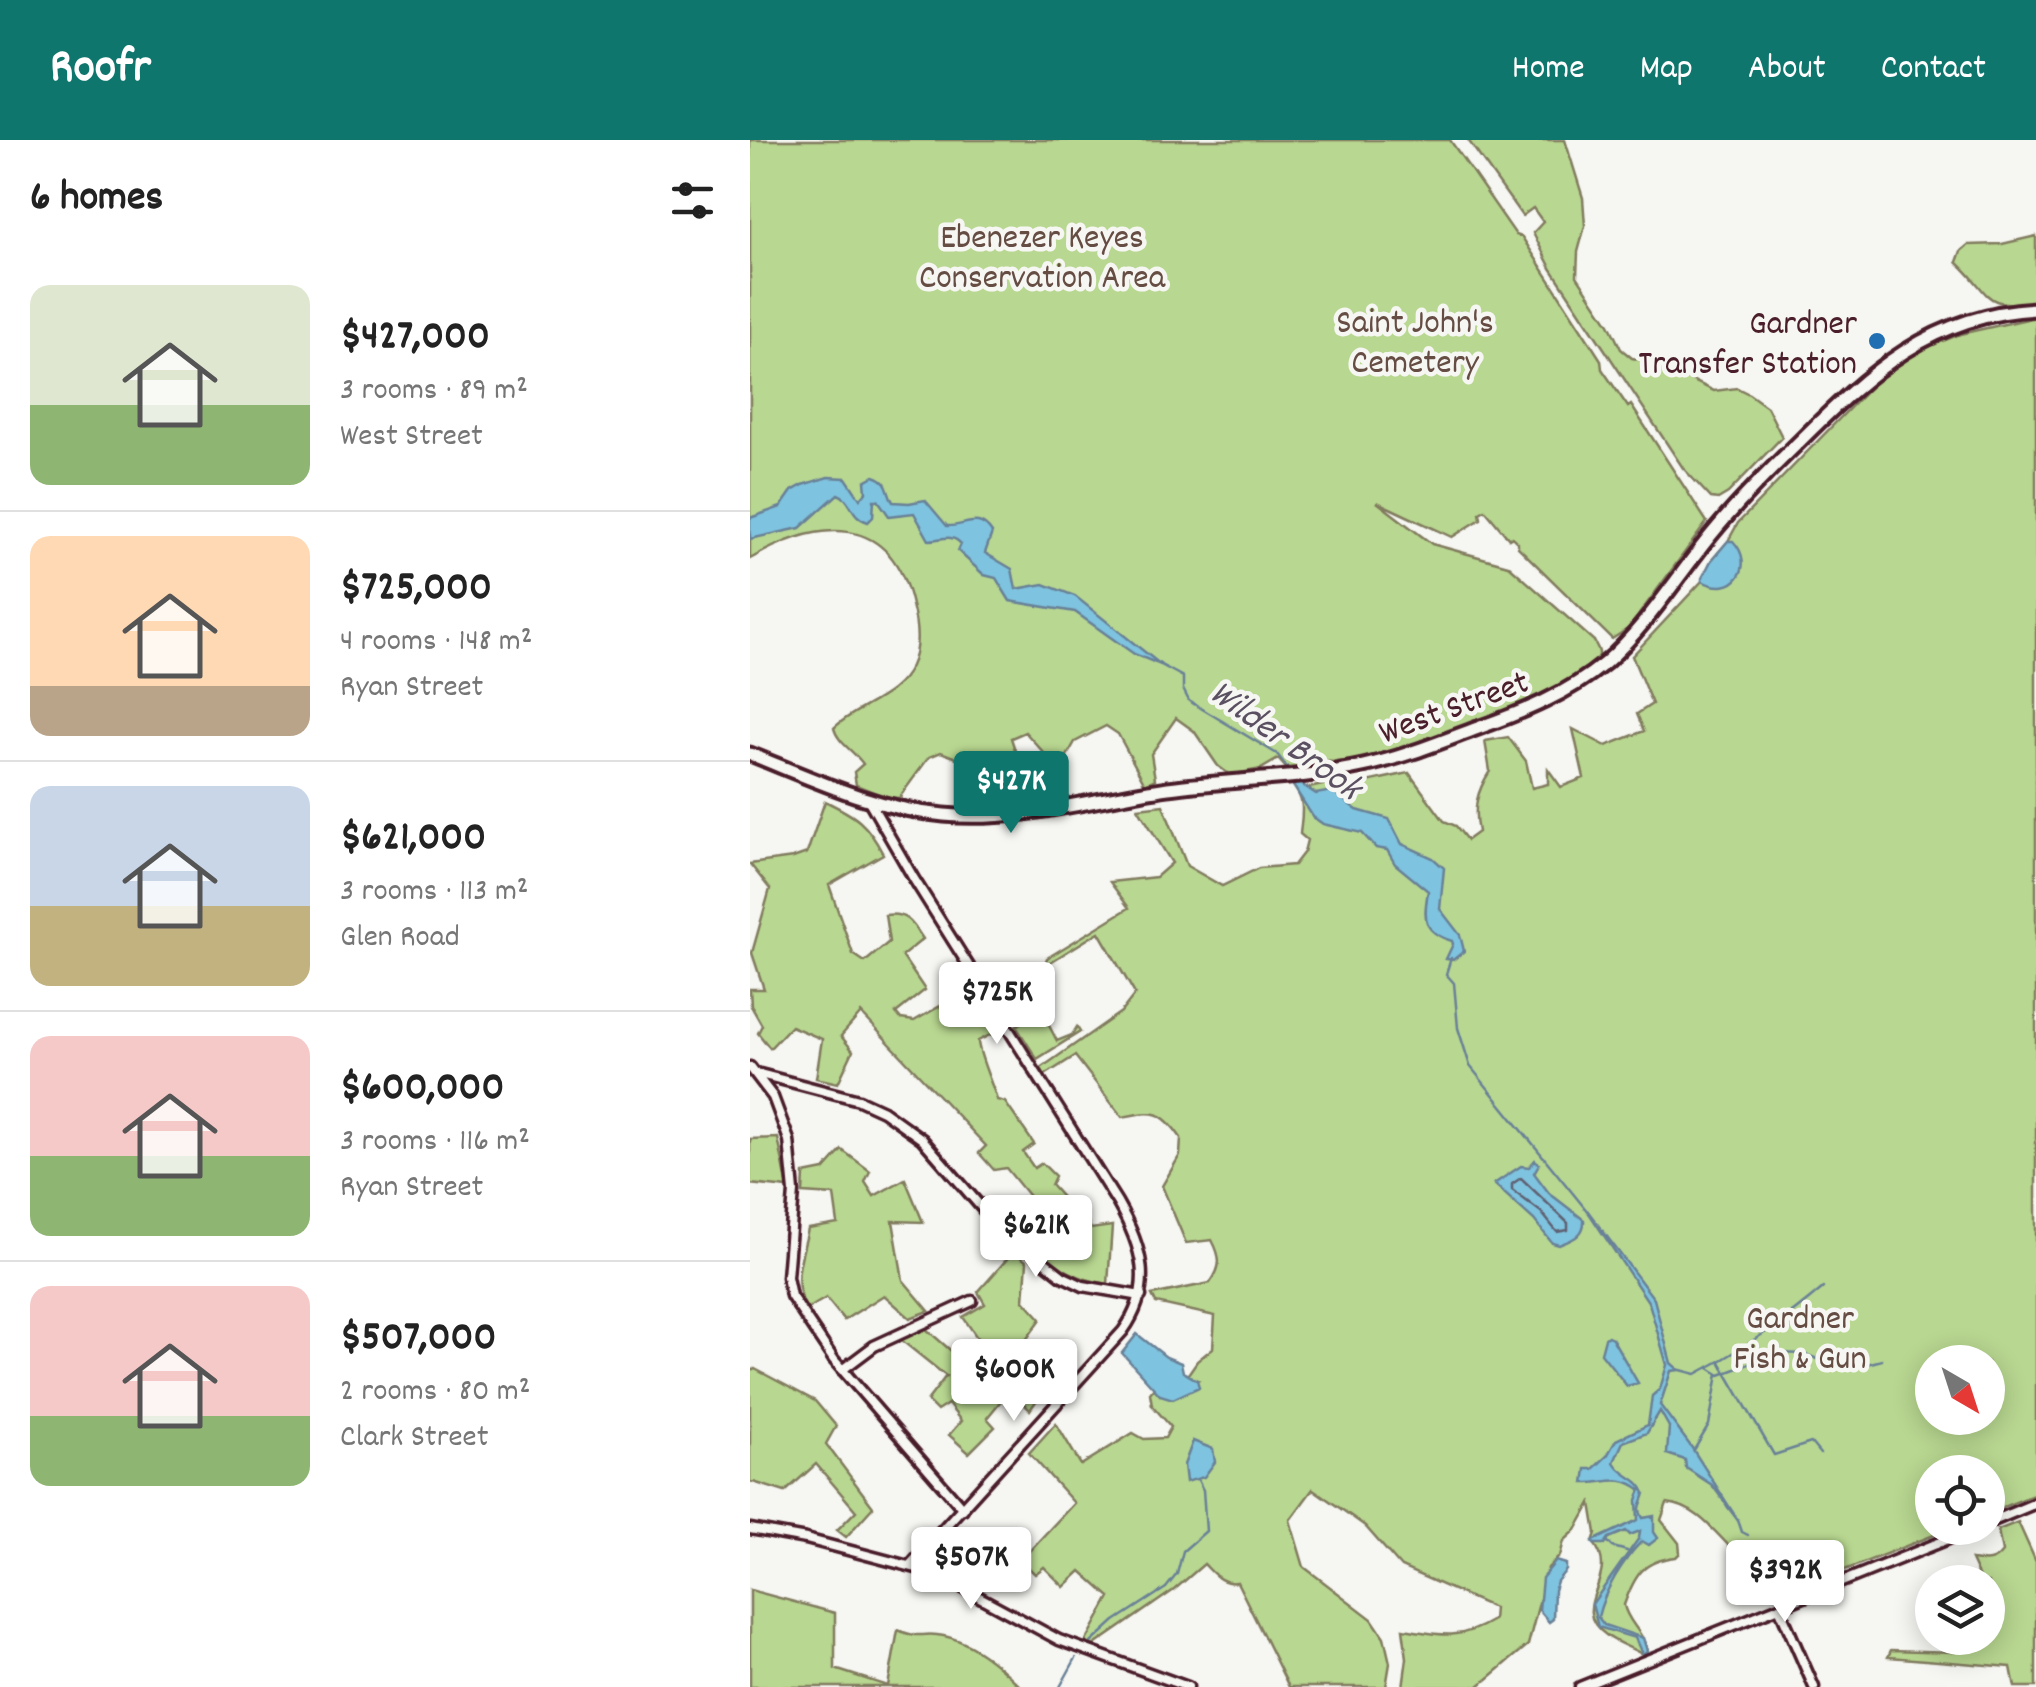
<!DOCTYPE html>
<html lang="en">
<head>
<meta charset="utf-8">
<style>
	body { margin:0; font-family:Dekko,sans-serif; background:#f6f6f6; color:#222; height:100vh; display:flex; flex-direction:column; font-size:38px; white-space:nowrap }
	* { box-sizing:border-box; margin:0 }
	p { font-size:32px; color:#767676 }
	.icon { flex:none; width:55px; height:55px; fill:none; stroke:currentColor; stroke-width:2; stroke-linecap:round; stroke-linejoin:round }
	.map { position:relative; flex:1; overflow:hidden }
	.side { display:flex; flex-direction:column; background:#fff; width:750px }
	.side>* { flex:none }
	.needle { width:65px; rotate:141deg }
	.controls { position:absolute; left:1165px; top:1205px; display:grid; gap:20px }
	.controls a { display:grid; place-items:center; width:90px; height:90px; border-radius:50%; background:#fff; box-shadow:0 5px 25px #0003; font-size:50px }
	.price { position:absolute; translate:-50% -85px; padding:0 22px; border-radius:10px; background:#fff; color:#222; font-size:32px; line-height:65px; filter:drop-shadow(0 2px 5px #0008) }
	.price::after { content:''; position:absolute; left:50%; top:60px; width:30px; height:22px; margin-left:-15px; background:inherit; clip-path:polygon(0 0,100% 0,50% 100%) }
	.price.selected { background:#0f766e; color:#fff }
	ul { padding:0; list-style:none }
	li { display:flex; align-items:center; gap:30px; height:250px; padding:0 30px }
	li+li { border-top:2px solid #e0e0e0 }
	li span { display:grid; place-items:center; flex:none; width:280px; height:200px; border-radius:20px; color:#555 }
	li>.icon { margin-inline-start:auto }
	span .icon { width:120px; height:120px; fill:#fffc; stroke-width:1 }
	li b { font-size:42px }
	h2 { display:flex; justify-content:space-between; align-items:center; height:120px; padding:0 30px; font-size:42px }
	header { display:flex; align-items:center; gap:60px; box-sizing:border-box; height:140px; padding:0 50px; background:#0f766e; color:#fff }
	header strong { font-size:48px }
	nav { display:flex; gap:55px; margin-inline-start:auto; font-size:35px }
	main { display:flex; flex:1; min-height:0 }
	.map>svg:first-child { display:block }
	.green { fill:#b8d790; stroke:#817b5e; stroke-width:2.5; fill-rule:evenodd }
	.water { fill:#7ec3df; stroke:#698197; stroke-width:2.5 }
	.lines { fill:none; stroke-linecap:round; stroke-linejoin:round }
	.shore { stroke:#5f6173; stroke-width:2.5 }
	.stream { stroke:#698197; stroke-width:2.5 }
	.minor-casing { stroke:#4a1f2b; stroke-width:15 }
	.secondary-casing { stroke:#4a1f2b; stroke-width:19 }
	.minor { stroke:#f6f6f2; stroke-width:8 }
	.secondary { stroke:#f6f6f2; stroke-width:11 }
	.poi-dot { fill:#1f6fb2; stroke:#f6f6f2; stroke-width:4 }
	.labels { text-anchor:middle; stroke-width:9; stroke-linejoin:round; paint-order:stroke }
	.park-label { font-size:35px; fill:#664d44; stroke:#f6f6f2 }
	.poi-label { font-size:35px; fill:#4a1f2b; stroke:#f6f6f2; text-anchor:end }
	.street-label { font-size:35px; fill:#4a1f2b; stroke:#f6f6f2 }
	.water-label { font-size:38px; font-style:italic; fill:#5a5061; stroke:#f6f6f2 }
</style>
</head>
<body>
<header>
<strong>Roofr</strong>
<nav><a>Home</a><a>Map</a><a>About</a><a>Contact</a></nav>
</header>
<main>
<section class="side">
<h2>6 homes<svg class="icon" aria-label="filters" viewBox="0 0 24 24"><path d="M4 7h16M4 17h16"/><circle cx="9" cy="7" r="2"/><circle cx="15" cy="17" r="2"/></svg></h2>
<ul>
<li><span style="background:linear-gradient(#dfe7d0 60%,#8fb573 0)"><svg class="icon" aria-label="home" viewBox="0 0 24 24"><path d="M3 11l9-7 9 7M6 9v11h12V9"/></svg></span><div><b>$427,000</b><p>3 rooms · 89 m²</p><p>West Street</p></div></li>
<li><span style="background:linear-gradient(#ffd9b3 75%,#b9a48a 0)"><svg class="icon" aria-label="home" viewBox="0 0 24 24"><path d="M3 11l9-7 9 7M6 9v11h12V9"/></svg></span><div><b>$725,000</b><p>4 rooms · 148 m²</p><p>Ryan Street</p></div></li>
<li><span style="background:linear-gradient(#c9d6e8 60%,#c2b280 0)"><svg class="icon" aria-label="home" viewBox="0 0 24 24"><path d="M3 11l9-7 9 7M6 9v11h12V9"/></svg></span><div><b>$621,000</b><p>3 rooms · 113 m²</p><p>Glen Road</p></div></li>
<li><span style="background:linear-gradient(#f6c9c9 60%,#8fb573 0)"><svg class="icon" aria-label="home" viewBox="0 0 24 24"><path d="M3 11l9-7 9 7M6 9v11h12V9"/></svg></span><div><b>$600,000</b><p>3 rooms · 116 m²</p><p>Ryan Street</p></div></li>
<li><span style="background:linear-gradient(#f6c9c9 65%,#8fb573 0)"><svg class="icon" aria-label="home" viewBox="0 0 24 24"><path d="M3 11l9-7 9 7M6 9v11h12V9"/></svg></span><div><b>$507,000</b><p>2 rooms · 80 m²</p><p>Clark Street</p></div></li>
</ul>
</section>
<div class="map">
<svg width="1286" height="1547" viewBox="0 0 1286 1547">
	<rect width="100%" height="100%" fill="#f6f6f2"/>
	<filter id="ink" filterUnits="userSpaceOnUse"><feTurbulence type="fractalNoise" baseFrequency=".01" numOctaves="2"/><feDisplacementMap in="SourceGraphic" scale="20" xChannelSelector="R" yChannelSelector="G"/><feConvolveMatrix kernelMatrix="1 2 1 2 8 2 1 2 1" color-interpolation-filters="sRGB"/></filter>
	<g filter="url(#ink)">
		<path class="green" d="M0,0H700L766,95L772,97L851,220L852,229L878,267L881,265L957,382L879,488L862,499L768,407V403L762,397L759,399L735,370L730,373L731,379L702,397L627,362L682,404L758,425L844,501C846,506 850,510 849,515C845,545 654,609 621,617C599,623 575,622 552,621L546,627L536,628L528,619L511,629L480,635L468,626L444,591L426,578L401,614L405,639L395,644L368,594L356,586L325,602L313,623L306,626L275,592L261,598L283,665L248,670L234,668V658L246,644L238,630L191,612L179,617L149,658L136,657L106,645L104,632L113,624C104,611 87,602 84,588C107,565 147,558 161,526C170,507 167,484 162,465C141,372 69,379 0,419Z
			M718,0H815L833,58L835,86L828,112L827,136L859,184L871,209L882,218L904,222L964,251L987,248L999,254L1017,267L1032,297L978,353L968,359L961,358L933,328L801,128L783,93L793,82L783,68L772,76Z
			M1286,96V163C1230,167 1244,157 1207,122L1211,111L1218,105L1252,104Z
			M1286,177V1354L1238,1373V1332H1182V1388H1202L1049,1448L1044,1440C986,1445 969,1368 917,1363L911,1380L929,1403L930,1413L926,1417C893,1421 885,1434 874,1465C877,1482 894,1492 897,1511L892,1514C880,1507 866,1503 856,1495C815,1465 873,1439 843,1402L846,1393L841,1363L826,1390L814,1401L810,1416L798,1428L778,1505L728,1547H653L657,1518L653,1489C692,1495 708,1501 743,1480L744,1468L651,1427L615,1386L563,1349L540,1380L554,1427L622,1479L634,1497L640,1523L636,1547H539L487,1442C472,1445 464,1434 454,1424L424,1450L343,1506L335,1503L360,1457L331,1431L314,1447L294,1427L285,1434L271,1420L324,1363L279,1313L306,1283L331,1325L383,1293L394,1299L415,1298L421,1287L402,1265L400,1253L404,1248L410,1255L447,1240L436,1237L447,1221L463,1208L465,1176L406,1163L402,1155L460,1143C472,1127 471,1117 462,1100L436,1103L412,1046L430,1015L431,998C411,969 404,971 372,977L325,916L295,935L291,928L371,872L385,854L349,792L294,826L297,818L379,768L360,742L406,737L422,723L388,668L413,665L437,726L472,746L509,728L544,725L554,712L557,700L550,694C552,672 556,662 542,644L559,648L577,644L598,646L659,633L694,681L706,686L717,700L728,692C723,668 726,653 740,631L735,601L758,597L776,621L782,648L798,644V629L811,647L834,638L823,589L856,606L894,591L887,574L902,564L882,516L952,441L961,421L978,401L988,383L1128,239L1166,212L1210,194ZM1182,1222H1238V1278H1182Z
			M75,661C106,676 117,683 133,714L79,745L103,814L115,822L139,802L135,775C156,772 162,782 173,799L152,816L175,850L146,873L151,879L164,881L220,849L250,890L228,901C228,913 243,946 247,960L255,962L284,1004L273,1012L284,1028L292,1023L305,1036L301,1045L320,1066L330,1063L341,1089L362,1086L358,1144C321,1139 305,1123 276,1101L295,1076L256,1028L244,1030L229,1013L236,1006L111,873L91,896L103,911L88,943L66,938L72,899L41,886L20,908L8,893L12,885L1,866L0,849H14L2,813L20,749L0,724L43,718L57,713Z
			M291,870L307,901L322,895L327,887L330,892L287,919L266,886Z
			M28,998L38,1048L0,1044V999Z
			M92,1010L120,1031L115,1042L124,1056L155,1039L173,1082L143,1081L153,1140L179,1171L160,1178L134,1155L94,1180L76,1158L57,1169C40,1143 52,1118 58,1089L88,1084L84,1055L53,1053L54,1034L74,1030Z
			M264,1111L277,1122L274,1160L291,1179L261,1221L268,1236L289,1257L280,1270L254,1244L251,1233L213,1177L235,1164L228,1152Z
			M175,1188L254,1257L237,1278L245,1287L219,1313L199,1295L211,1281L198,1264L187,1271L177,1261L196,1236L151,1200Z
			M5,1229L65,1261L86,1286L76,1304L123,1367L96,1397L87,1390L106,1371L66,1324L35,1352L0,1341V1232Z
			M1268,1382L1286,1422V1547H1265L1261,1527L1138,1517L1141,1510L1205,1512L1228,1498H1238L1242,1466L1238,1442H1231L1221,1420C1235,1422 1243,1424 1252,1412L1248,1390Z
			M0,1450L85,1473V1529L138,1546L148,1490C169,1499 169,1493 187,1495C219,1498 250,1526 271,1547H0Z"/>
		<path class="water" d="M124,336C140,341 136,350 143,362L159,363L175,360L197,386C216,387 228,372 242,393L235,413L262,429L266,449L294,444L325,456L411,525L384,514L325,472L260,461L246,438L234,435L208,411L211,404C202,393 191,400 179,400L164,373L139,376L128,360H124L123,377L118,382C100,377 102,359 88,354L50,388L0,399V378L31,367L42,351L53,345L78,337L96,338L110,359L116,352L115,341Z
			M978,401H983C1006,425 985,459 952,441V438L961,421Z
			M542,644H551L566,654L582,651L607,670L639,679L652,704L683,718L694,728L690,769L710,795L714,811L703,820L696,819L703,804L702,801C673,792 673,780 678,751L645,724L637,710L626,708L612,693L573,684L563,677Z
			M785,1020L789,1024L784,1033L799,1053L834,1080C835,1096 821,1100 809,1105L802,1103L784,1080L744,1044L771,1026L779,1027Z
			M837,1070L904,1159L921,1223L929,1230L921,1231L910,1265L942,1308L989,1382L962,1345L936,1328L935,1320L917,1314L919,1287L910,1271L897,1293L873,1302L864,1322C872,1337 889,1337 895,1353C893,1363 886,1367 893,1378L904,1376V1392L908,1398L899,1405L892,1401C873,1420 854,1451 848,1477L854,1485L893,1498L897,1511L892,1514L885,1498L848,1487L842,1464L889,1398L890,1391L880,1395L876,1391L859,1398L855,1404H844L843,1401L888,1380L887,1360L891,1350C870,1333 856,1344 834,1343L836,1329H843L857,1316L866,1300L898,1285L902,1256L910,1249L917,1225L899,1163Z
			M387,1194L416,1217L431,1223L433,1232L447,1240L449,1247L423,1259L410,1255L372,1213Z
			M858,1196L862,1198L888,1243L877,1246L851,1213L855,1198Z
			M443,1301L463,1309L465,1322L454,1337L436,1342L434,1325Z
			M806,1421L816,1424V1430L807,1441L804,1450L803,1479L799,1482L789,1470L792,1438Z"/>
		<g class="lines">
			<path class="shore" d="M771,1038L818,1083V1090L807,1092L791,1072L762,1050V1044Z"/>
			<path class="stream" d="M409,524L433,537V549L439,561L527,614L539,630
				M701,818L696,834L704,843L708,888L720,926L838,1072
				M970,1222L1024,1315L1061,1303L1070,1314
				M959,1228L970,1235L1028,1213L1054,1214L1090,1227H1105L1132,1220
				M927,1229L946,1234C993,1210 1033,1182 1073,1148
				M944,1310L959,1285L968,1234
				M977,1366L988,1380L992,1392L998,1395
				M858,1402L863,1407L877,1411
				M341,1503L365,1481L416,1448L427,1434L433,1411L456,1391L453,1350L448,1340
				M310,1547L326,1518"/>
			<defs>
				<path id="minor" d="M118,659L164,739L367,1062C392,1106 405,1146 373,1191L160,1425
					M0,927L23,957L39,1000L44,1052L37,1137L41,1156L84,1220L213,1369
					M6,933L109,960L133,971L172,999L244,1082L312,1136L333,1146L391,1156
					M92,1230L124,1206L222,1161
					M1238,1383L1286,1363
					M0,1389L56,1399L185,1433L309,1500L438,1547
					M1029,1467L1064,1547
					M830,1547L1226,1388"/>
				<path id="secondary" d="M0,614C63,639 125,669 194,675C270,682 343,659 418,648C483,639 549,640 613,626C652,618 690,602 728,588C773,572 818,554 855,523C897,486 926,438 961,395C988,362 1018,332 1049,302C1118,233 1183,174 1286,169"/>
			</defs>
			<use href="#minor" class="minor-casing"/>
			<use href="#secondary" class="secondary-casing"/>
			<use href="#minor" class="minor"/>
			<use href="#secondary" class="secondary"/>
		</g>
	</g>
	<circle class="poi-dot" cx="1127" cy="201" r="10"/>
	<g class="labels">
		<g class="park-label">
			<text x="292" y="107">Ebenezer Keyes<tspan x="292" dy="40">Conservation Area</tspan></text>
			<text x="665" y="192">Saint John's<tspan x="665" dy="40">Cemetery</tspan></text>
			<text x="1050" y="1188">Gardner<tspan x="1050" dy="40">Fish &amp; Gun</tspan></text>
		</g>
		<g class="poi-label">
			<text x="1107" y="193">Gardner<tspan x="1107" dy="40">Transfer Station</tspan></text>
		</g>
		<g class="street-label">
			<text transform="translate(703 565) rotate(-20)" y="12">West Street</text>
		</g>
		<g class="water-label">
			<text transform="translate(537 598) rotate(36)" y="13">Wilder Brook</text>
		</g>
	</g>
</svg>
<div class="controls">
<a><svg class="needle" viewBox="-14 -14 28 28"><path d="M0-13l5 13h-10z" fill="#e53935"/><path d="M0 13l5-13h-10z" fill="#767676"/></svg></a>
<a><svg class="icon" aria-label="locate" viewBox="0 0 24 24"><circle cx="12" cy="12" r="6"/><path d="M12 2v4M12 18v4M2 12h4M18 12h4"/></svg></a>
<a><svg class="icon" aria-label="layers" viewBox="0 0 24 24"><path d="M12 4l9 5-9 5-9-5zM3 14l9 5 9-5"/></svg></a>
</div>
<b class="price selected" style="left:261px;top:696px">$427K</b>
<b class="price" style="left:247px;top:907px">$725K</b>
<b class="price" style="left:286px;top:1140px">$621K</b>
<b class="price" style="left:264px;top:1284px">$600K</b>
<b class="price" style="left:221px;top:1472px">$507K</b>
<b class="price" style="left:1035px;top:1485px">$392K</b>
</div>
</main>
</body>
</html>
